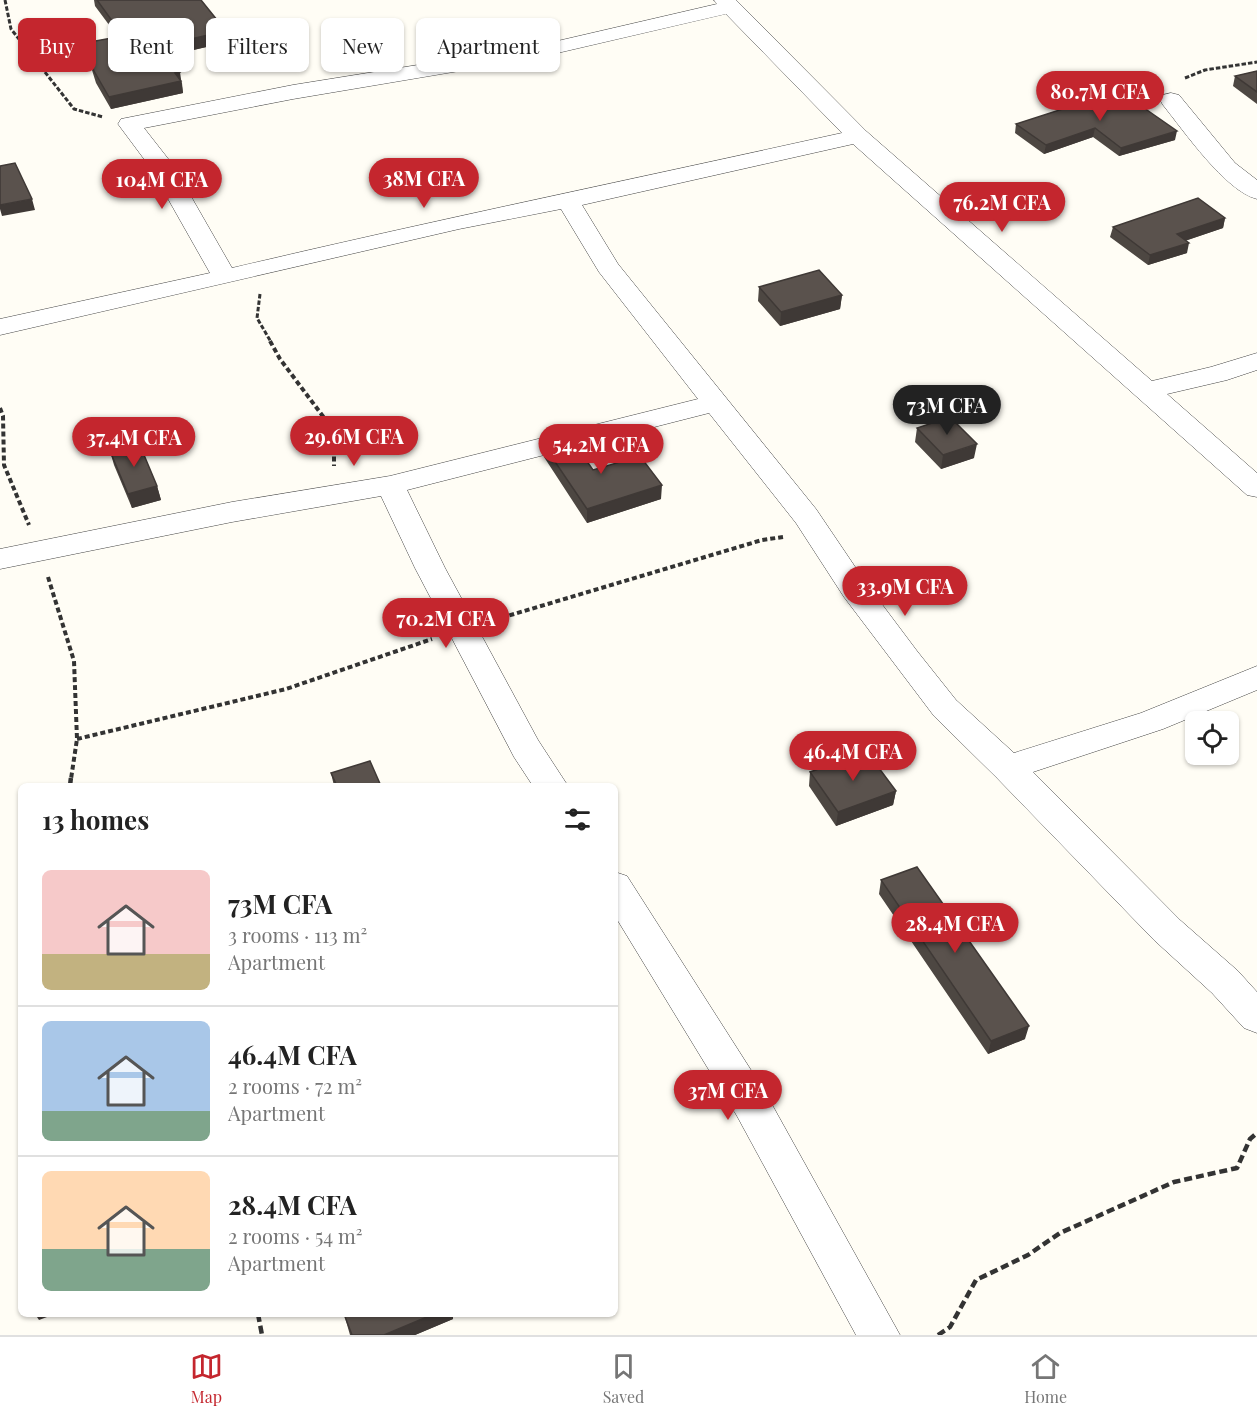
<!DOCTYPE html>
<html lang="en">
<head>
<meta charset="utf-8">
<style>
	body { margin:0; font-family:"Playfair Display",serif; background:#f2f2f2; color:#222; height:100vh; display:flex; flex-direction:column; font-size:22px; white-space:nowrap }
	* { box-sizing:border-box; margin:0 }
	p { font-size:20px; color:#767676 }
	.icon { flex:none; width:33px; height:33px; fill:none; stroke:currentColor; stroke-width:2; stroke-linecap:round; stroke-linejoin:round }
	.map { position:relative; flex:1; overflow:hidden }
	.drawer { position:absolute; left:18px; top:783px; width:600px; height:534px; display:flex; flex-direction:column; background:#fff; border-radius:9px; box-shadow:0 2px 4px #0004 }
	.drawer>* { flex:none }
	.banner { position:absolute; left:18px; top:18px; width:600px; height:54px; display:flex; gap:12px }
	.buttons { position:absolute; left:1185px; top:711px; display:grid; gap:12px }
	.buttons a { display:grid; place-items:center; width:54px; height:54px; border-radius:9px; background:#fff; box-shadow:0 2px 4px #0004; font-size:30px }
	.price { position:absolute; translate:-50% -51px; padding:0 14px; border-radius:21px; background:#c4262e; color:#fff; font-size:20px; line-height:39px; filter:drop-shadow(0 2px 3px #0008) }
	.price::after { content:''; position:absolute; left:50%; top:36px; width:18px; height:14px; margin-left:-9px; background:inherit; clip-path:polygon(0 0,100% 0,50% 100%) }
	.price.active { background:#222; color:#fff }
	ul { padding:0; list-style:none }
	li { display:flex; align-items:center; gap:18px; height:150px; padding:0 24px }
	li+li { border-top:2px solid #e0e0e0 }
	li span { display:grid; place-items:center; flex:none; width:168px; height:120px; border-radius:9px; color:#555 }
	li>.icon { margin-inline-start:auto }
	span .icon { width:72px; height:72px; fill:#fffc; stroke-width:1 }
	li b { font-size:26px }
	h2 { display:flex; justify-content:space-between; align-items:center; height:72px; padding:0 24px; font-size:26px }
	.pill { padding:0 21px; border-radius:9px; background:#fff; box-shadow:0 2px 4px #0004; font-size:21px; line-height:54px }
	.pill.active { background:#c4262e; color:#fff }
	.menu { display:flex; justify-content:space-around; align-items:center; height:84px; border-top:2px solid #e0e0e0; background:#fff; font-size:16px; color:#767676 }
	.menu a { display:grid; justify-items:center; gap:3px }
	.menu .active { color:#c4262e }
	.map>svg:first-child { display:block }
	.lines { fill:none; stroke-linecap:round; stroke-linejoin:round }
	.minor-casing { stroke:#444; stroke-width:1 }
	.path-far2 { stroke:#333; stroke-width:3; stroke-dasharray:4.5 2; stroke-linecap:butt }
	.path-far1 { stroke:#333; stroke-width:4; stroke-dasharray:5 3; stroke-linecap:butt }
	.path { stroke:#333; stroke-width:4.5; stroke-dasharray:8 4; stroke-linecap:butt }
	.minor { fill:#fff; fill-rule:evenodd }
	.wall { fill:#4d4742 }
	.shaded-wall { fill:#3f3936 }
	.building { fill:#5a524d; stroke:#3f3936; stroke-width:1.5 }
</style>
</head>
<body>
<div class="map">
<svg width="1257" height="1335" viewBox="0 0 1257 1335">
	<rect width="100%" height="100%" fill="#fffdf5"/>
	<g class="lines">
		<defs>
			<path id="minor" d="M714,0H736L866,131L1152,381L1211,367L1257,353V370L1227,380L1167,394L1257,473V497L1247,495L853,144L582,205L618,264L816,509L866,583L917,651L956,700L1014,753L1141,713L1257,666V690L1163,729L1033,772L1180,920L1238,971L1257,992V1033L1244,1028L1212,993L1154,940L996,777L934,716L844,597L796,523L709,413L407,490L445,568L538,740L568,786H533L514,757L415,568L381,496L232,522L0,569V549L232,502L390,476L698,399L599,272L561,209L459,229L0,335V319L210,273L150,167L118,124L121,119L293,85L536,46L717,4ZM726,14L842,133C639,178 435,220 232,268L173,165L144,128L293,99L536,58Z
				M1171,93L1179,95L1235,163L1257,180V199C1225,191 1184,131 1163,105L1160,100L1163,95Z
				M615,872L627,876L765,1092L900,1335H856L737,1116L615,916Z"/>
		</defs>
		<use href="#minor" class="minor-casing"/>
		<path class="path-far2" d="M5,0L11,29L74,109L103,117
			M1185,78L1205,70L1257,62
			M260,294L257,318L271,342"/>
		<path class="path-far1" d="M270,341L280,359L334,431V466
			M0,408L3,416L4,465L29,525
			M48,577L74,661L77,739L71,779
			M494,620L762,540L783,537
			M77,739L286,689L432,639"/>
		<path class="path" d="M70,786L71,777
			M258,1314L262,1335
			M938,1335L950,1327L976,1280L1028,1255L1060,1233L1174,1182L1237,1168L1250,1139L1257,1133"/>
		<use href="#minor" class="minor"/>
	</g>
	<path class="wall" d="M94,0H201L226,31L228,42L168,56L182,83L183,93L111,109L96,83L87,54L84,43L118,37L95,6Z
		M1257,71V104L1233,86L1235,76Z
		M1085,105L1175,140L1119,156L1093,137L1044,154L1015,133L1016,124Z
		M1225,218L1223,228L1185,241L1187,253L1148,265L1110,237L1113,227Z
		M759,287L842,295L840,309L780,326L758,301Z
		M917,428L974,458L941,469L915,442Z
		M543,444L593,470L661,499L587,523L544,457Z
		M110,451L157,486L161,500L132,508L114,465Z
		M810,772L896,791L893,805L836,826L809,786Z
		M331,773L381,786H334Z
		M881,880L1025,1039L988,1054L879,894Z
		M344,1314H453V1319L415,1335H350Z"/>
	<path class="shaded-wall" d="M226,31L228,42L162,57L160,46Z
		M180,72L183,93L111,109L109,97Z
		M1095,128L1093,137L1044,154L1046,145Z
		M1177,131L1175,140L1119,156L1121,148Z
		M32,199L35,210L2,216L0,209V205Z
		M1225,218L1223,228L1175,244L1177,234Z
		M1189,243L1187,253L1148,265L1150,255Z
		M842,295L840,309L780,326L781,312Z
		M977,444L974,458L941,469L943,455Z
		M662,485L661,499L587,523V509Z
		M157,486L161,500L132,508L128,494Z
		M896,791L893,805L836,826L838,812Z
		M1029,1026L1025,1039L988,1054L991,1041Z
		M35,1314H55L39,1320Z
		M434,1314H453V1319L415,1335H384Z"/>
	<path class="building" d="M97,0H201L226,31L160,46L180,72L175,73L181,81L109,97L94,71L84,43L123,36Z
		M1257,71V92L1235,76Z
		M1124,94L1177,131L1121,148L1095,128L1046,145L1016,124L1081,103L1085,105Z
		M15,163L32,199L0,205V166Z
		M1198,198L1225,218L1177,234L1189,243L1150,255L1113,227Z
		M819,270L842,295L781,312L759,287Z
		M950,417L977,444L943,455L917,428Z
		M570,437L593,470L640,456L662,485L587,509L543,444Z
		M139,443L157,486L128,494L110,451Z
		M867,752L896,791L838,812L810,772Z
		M370,761L381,786H337L331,773Z
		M917,867L1029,1026L991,1041L881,880Z
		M344,1314H434L384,1335H352Z"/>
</svg>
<div class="buttons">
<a><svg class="icon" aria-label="locate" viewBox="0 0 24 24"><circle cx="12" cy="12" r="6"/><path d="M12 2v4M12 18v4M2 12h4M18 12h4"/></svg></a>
</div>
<b class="price" style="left:1100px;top:122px">80.7M CFA</b>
<b class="price" style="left:424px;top:209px">38M CFA</b>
<b class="price" style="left:162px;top:210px">104M CFA</b>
<b class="price" style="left:1002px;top:233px">76.2M CFA</b>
<b class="price active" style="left:947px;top:436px">73M CFA</b>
<b class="price" style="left:354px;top:467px">29.6M CFA</b>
<b class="price" style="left:134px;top:468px">37.4M CFA</b>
<b class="price" style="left:601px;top:475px">54.2M CFA</b>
<b class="price" style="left:905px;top:617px">33.9M CFA</b>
<b class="price" style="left:446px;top:649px">70.2M CFA</b>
<b class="price" style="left:853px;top:782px">46.4M CFA</b>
<b class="price" style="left:955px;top:954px">28.4M CFA</b>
<b class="price" style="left:728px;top:1121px">37M CFA</b>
<div class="banner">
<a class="pill active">Buy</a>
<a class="pill">Rent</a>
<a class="pill">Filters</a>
<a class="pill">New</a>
<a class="pill">Apartment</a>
</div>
<section class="drawer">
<h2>13 homes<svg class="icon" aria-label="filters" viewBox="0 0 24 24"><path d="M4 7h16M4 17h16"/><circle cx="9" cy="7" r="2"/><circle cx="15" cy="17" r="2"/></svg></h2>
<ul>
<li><span style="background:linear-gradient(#f6c9c9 70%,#c2b280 0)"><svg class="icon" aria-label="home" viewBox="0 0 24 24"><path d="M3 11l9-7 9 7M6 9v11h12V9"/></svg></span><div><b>73M CFA</b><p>3 rooms · 113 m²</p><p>Apartment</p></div></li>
<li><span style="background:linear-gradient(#a9c7e8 75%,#7fa58c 0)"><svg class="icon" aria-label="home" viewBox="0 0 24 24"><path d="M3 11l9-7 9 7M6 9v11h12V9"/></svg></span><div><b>46.4M CFA</b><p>2 rooms · 72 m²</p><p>Apartment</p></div></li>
<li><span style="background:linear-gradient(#ffd9b3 65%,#7fa58c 0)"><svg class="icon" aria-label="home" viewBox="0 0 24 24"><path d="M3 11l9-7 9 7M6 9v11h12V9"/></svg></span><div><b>28.4M CFA</b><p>2 rooms · 54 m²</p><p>Apartment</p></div></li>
</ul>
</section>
</div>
<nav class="menu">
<a class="active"><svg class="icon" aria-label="map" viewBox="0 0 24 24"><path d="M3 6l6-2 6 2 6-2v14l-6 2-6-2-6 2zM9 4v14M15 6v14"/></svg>Map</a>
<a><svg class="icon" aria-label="saved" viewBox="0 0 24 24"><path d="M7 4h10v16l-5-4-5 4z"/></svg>Saved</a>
<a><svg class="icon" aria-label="home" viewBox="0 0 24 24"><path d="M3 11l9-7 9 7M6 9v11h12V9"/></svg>Home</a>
</nav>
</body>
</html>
